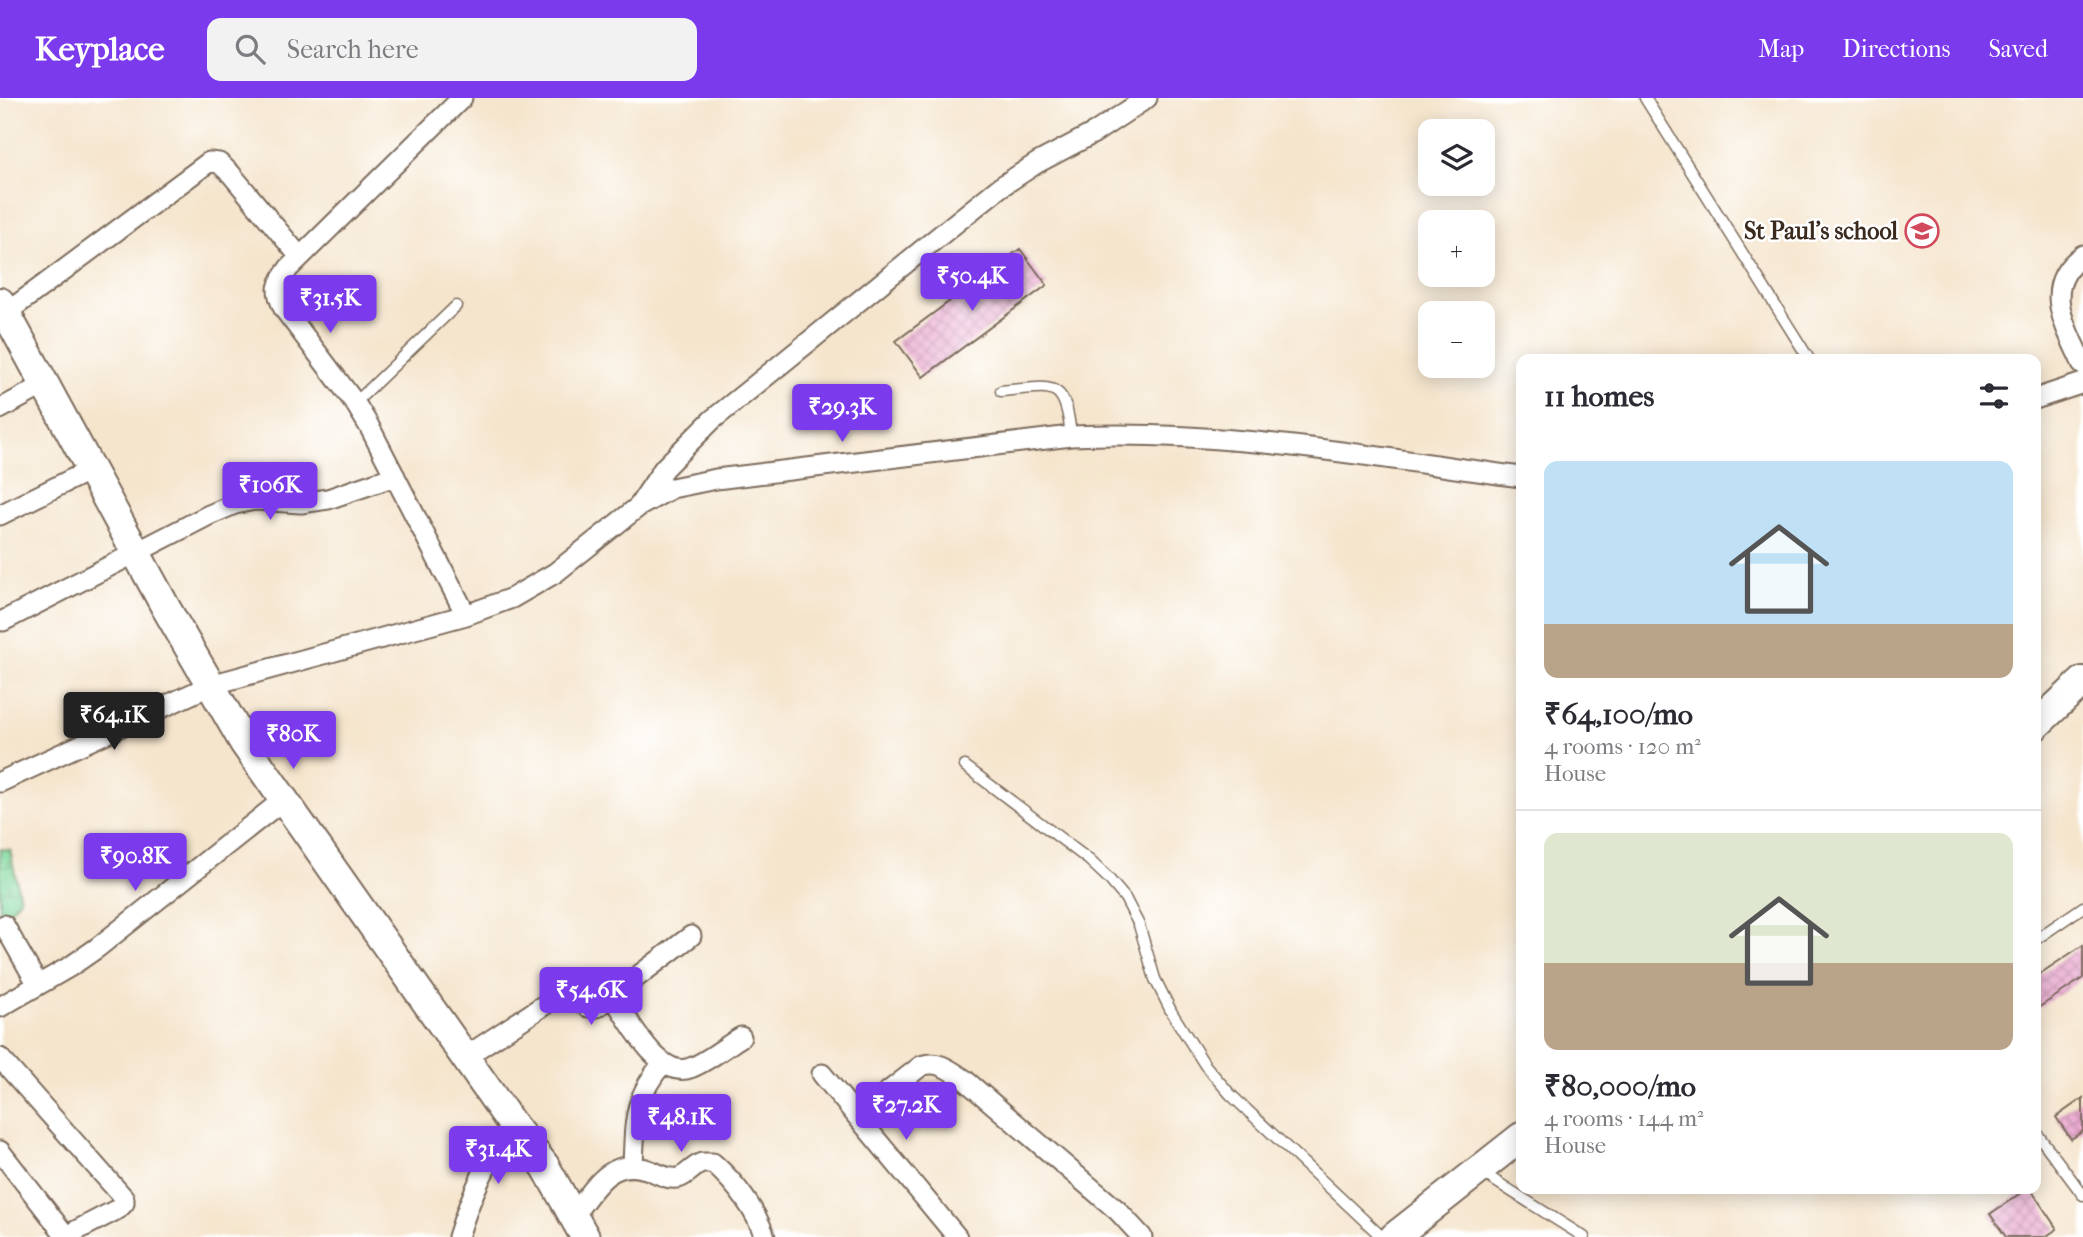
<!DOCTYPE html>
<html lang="en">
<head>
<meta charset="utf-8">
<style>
	body { margin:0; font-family:"IM FELL French Canon",serif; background:#f2f2f3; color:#2b2b33; height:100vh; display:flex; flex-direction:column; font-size:26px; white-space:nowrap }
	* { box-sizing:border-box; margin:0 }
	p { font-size:23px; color:#7c7c81 }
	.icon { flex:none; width:38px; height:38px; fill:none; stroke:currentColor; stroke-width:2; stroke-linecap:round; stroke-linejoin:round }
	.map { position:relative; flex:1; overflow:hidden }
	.sheet { position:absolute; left:1516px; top:256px; width:525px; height:840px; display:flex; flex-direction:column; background:#fff; border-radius:14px; box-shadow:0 4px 18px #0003 }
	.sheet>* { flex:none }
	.tools { position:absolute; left:1418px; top:21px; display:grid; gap:14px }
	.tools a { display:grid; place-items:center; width:77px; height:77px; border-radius:14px; background:#fff; box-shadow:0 4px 18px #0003; font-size:35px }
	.price { position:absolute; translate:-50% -60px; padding:0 16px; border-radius:7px; background:#7c3aed; color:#fff; font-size:23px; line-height:46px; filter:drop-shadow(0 2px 4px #0008) }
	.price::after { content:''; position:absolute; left:50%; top:42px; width:21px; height:16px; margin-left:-10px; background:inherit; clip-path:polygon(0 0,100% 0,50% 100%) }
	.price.active { background:#222; color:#fff }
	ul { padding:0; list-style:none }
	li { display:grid; align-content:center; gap:14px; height:371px; padding:0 28px }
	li+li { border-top:2px solid #e1e1e2 }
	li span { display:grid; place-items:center; height:217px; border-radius:14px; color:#555 }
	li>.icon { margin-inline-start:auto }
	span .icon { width:126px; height:126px; fill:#fffc; stroke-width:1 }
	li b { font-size:30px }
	h2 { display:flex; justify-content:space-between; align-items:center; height:84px; padding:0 28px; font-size:30px }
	header { display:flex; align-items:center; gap:42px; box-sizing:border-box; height:98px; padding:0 35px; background:#7c3aed; color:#fff }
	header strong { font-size:33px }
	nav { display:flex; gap:38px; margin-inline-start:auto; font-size:24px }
	.search { width:490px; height:63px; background:#f2f2f3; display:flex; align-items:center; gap:18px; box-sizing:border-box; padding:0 24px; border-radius:14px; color:#7c7c81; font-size:26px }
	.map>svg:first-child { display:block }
	.wetland { fill:url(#wetland-marsh); stroke:#5d805c; stroke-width:2 }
	.building { fill:url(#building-cross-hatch) }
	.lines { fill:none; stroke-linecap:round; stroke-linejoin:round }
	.lane-casing { stroke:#7c6b5b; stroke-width:13 }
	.street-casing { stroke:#7c6b5b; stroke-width:23 }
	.secondary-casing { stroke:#7c6b5b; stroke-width:32 }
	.lane { stroke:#fff; stroke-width:10 }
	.street { stroke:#fff; stroke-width:19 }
	.secondary { stroke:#fff; stroke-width:28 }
	.labels { text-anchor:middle; stroke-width:5; stroke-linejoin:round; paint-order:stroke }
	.poi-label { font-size:24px; font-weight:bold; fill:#3b2a1e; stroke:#fff; text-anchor:end }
</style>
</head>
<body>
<header>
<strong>Keyplace</strong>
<div class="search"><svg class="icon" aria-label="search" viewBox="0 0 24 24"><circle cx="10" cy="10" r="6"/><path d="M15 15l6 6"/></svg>Search here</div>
<nav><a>Map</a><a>Directions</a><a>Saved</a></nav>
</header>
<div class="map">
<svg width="2083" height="1139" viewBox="0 0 2083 1139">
	<defs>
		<pattern id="wetland-marsh" width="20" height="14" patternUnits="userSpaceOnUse" patternTransform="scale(1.75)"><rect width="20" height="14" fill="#7fd79b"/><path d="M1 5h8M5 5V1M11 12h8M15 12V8" fill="none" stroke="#6fb985"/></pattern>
		<pattern id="building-cross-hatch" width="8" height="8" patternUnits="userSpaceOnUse" patternTransform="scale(1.75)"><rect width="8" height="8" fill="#eba9d0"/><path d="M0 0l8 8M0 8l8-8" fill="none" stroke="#c08aa8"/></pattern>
	</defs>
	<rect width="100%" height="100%" fill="#fff"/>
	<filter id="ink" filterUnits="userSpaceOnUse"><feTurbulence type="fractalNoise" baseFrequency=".0143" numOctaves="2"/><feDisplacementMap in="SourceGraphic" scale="14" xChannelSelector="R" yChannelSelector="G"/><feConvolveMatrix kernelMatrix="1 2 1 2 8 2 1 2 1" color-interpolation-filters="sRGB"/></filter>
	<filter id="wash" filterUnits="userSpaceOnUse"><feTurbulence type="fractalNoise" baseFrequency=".00686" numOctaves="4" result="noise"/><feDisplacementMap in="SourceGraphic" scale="28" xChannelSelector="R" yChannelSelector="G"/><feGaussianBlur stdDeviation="1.57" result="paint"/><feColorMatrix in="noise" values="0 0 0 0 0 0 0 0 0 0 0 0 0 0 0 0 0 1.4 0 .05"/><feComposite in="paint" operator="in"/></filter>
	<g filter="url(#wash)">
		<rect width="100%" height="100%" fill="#f5e5cd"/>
		<path class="wetland" d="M0,751L10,752L20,801L0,825Z"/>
		<g id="blocks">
			<path class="building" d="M1020,151L1047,187L923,279L896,243Z
				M2083,847V880L2035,912V879Z
				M2083,1000V1033L2071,1041L2056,1019Z
				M2028,1090H2030L2057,1131L2045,1139H2006L1990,1116Z"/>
		</g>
	</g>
	<g filter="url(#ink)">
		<use href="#blocks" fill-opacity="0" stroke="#7c6b5b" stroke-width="2"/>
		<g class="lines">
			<defs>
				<path id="lane" d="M1645,0L1809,261
					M1001,293C1053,289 1065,279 1071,338
					M355,305L456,208
					M965,668L1089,762L1108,780L1125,800L1139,827L1155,881L1172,915L1205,967L1230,996L1382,1139
					M2035,842L2083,809
					M2035,1033L2083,1097
					M1481,1074L1584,1139"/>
				<path id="street" d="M462,0L289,170C277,187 274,191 284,211L355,305L369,328L466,517
					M2083,157C2039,188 2066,229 2083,267
					M6,215L209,64L219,65L231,76L300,159
					M2035,301L2083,285
					M0,311L44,287
					M640,406L664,370L712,322L953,127L999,90L1037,65L1094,35L1147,0
					M0,417L90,372
					M3,523L209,417L235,406L255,402L301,405L328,401L395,378
					M0,684L211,587L466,517L512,500L555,475L638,409L672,390L716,381L1071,338C1222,331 1372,359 1521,379
					M4,827L38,887
					M612,897C627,919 659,982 690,970C704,966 728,947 741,939
					M0,909L71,868L97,850L283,702
					M465,959L567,892L588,909H597L691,838
					M0,960L124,1100V1105L118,1111L64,1139
					M822,976L957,1139
					M858,1017L921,968C938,961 951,973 965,982L1118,1113L1142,1139
					M0,1053L66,1138
					M633,1068C635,1024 633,1000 663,965
					M573,1118C593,1093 609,1059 646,1071C656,1074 667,1082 678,1080C687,1078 693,1068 702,1065C702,1065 712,1065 713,1065C735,1085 755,1111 765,1139
					M458,1139C472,1094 486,1065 512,1026"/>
				<path id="secondary" d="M0,204L166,510L244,645L512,1026L545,1068L585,1139
					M2035,628L2083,583
					M1394,1139L1521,1039"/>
			</defs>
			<use href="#lane" class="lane-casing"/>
			<use href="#street" class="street-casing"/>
			<use href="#secondary" class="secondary-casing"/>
			<use href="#lane" class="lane"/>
			<use href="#street" class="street"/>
			<use href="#secondary" class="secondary"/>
		</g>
	</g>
	<defs>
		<symbol id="school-ring" viewBox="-11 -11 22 22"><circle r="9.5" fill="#fff" stroke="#d1495b" stroke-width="1.5"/><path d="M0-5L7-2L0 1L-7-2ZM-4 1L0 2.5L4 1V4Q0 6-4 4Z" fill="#d1495b"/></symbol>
	</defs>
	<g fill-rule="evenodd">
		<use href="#school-ring" x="1903" y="114" width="38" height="38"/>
	</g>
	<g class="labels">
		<g class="poi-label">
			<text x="1898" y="141">St Paul's school</text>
		</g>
	</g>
</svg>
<div class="tools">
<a><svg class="icon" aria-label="layers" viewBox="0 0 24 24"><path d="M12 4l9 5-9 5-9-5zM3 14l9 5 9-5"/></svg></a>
<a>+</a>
<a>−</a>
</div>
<b class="price" style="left:972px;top:215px">₹50.4K</b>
<b class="price" style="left:330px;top:237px">₹31.5K</b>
<b class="price" style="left:842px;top:346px">₹29.3K</b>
<b class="price" style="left:270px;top:424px">₹106K</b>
<b class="price active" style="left:114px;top:654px">₹64.1K</b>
<b class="price" style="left:293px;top:673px">₹80K</b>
<b class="price" style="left:135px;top:795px">₹90.8K</b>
<b class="price" style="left:591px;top:929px">₹54.6K</b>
<b class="price" style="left:906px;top:1044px">₹27.2K</b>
<b class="price" style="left:681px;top:1056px">₹48.1K</b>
<b class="price" style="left:498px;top:1088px">₹31.4K</b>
<section class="sheet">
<h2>11 homes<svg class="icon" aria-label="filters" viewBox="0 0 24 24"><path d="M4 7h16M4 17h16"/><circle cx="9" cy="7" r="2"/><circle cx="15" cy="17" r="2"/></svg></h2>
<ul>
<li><span style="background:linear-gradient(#bfe0f5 75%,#b9a48a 0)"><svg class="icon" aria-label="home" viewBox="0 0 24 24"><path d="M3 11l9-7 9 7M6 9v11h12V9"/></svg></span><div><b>₹64,100/mo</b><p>4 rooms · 120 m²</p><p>House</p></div></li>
<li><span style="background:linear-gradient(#dfe7d0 60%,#b9a48a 0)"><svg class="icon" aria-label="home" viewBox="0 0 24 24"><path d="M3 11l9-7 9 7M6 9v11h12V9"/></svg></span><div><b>₹80,000/mo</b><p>4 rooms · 144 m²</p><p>House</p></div></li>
</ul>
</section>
</div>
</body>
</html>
